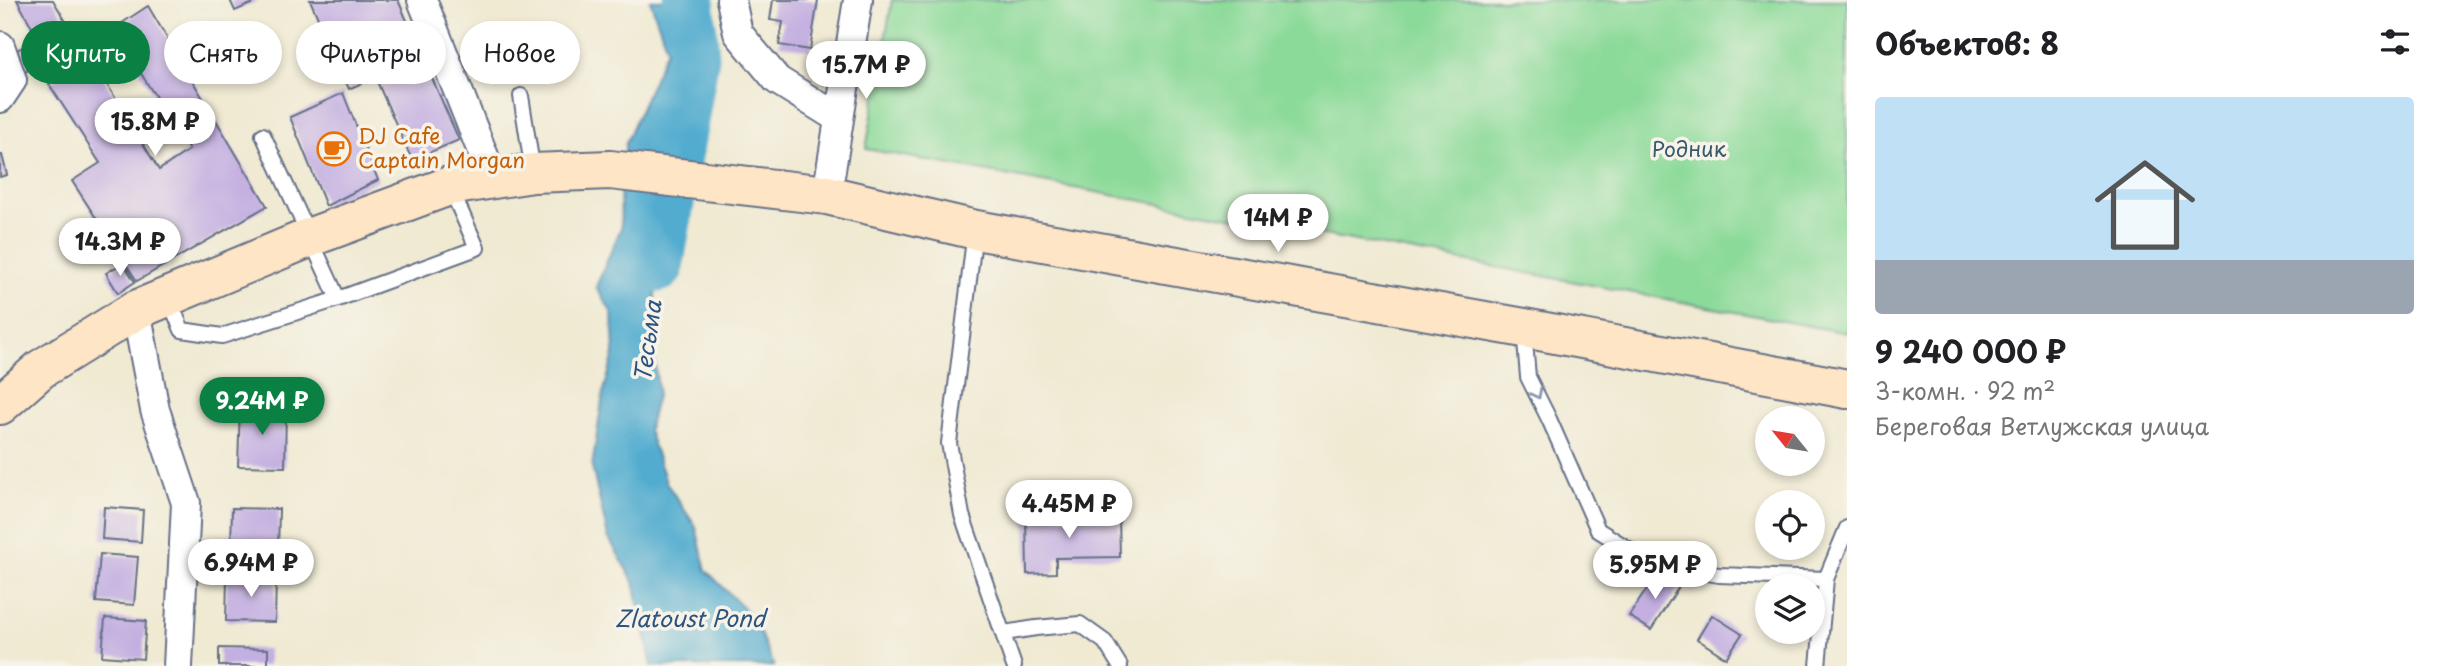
<!DOCTYPE html>
<html lang="ru">
<head>
<meta charset="utf-8">
<style>
	body { margin:0; font-family:"Playpen Sans",sans-serif; background:#f6f6f6; color:#202124; height:100vh; display:flex; flex-direction:column; font-size:26px; white-space:nowrap }
	* { box-sizing:border-box; margin:0 }
	p { font-size:23px; color:#757577 }
	.icon { flex:none; width:38px; height:38px; fill:none; stroke:currentColor; stroke-width:2; stroke-linecap:round; stroke-linejoin:round }
	.map { position:relative; flex:1; overflow:hidden }
	.details { display:flex; flex-direction:column; background:#fff; width:595px }
	.details>* { flex:none }
	.hud { position:absolute; left:21px; top:21px; width:665px; height:63px; display:flex; gap:14px }
	.needle { width:46px; rotate:300deg }
	.tools { position:absolute; left:1755px; top:406px; display:grid; gap:14px }
	.tools a { display:grid; place-items:center; width:70px; height:70px; border-radius:50%; background:#fff; box-shadow:0 4px 10px #0003; font-size:35px }
	.price { position:absolute; translate:-50% -60px; padding:0 16px; border-radius:24px; background:#fff; color:#222; font-size:23px; line-height:46px; filter:drop-shadow(0 2px 4px #0008) }
	.price::after { content:''; position:absolute; left:50%; top:42px; width:21px; height:16px; margin-left:-10px; background:inherit; clip-path:polygon(0 0,100% 0,50% 100%) }
	.price.selected { background:#0b8043; color:#fff }
	ul { padding:0; list-style:none }
	li { display:grid; align-content:center; gap:14px; height:371px; padding:0 28px }
	li+li { border-top:2px solid #e0e0e0 }
	li span { display:grid; place-items:center; height:217px; border-radius:7px; color:#555 }
	li>.icon { margin-inline-start:auto }
	span .icon { width:126px; height:126px; fill:#fffc; stroke-width:1 }
	li b { font-size:30px }
	h2 { display:flex; justify-content:space-between; align-items:center; height:84px; padding:0 28px; font-size:30px }
	.chip { padding:0 24px; border-radius:32px; background:#fff; box-shadow:0 4px 10px #0003; font-size:24px; line-height:63px }
	.chip.selected { background:#0b8043; color:#fff }
	main { display:flex; flex:1; min-height:0 }
	.map>svg:first-child { display:block }
	.green { fill:#8bda99; stroke:#53847c; stroke-width:2 }
	.water { fill:#51accf; stroke:#366e96; stroke-width:2 }
	.lines { fill:none; stroke-linecap:round; stroke-linejoin:round }
	.river { stroke:#51accf; stroke-width:51 }
	.building { fill:#c3afe1 }
	.lane-casing { stroke:#667087; stroke-width:18 }
	.street-casing { stroke:#667087; stroke-width:32 }
	.secondary-casing { stroke:#667087; stroke-width:42 }
	.lane { stroke:#fff; stroke-width:14 }
	.street { stroke:#fff; stroke-width:28 }
	.secondary { stroke:#fde5c5; stroke-width:38 }
	.oneway { stroke:#8d97ae }
	.labels { text-anchor:middle; stroke-width:7; stroke-linejoin:round; paint-order:stroke }
	.food-label { font-size:21px; fill:#c56008; stroke:#f7f3e8; text-anchor:start }
	.park-label { font-size:21px; fill:#375a6d; stroke:#f7f3e8 }
	.water-label { font-size:23px; font-style:italic; fill:#2b5480; stroke:#f7f3e8 }
</style>
</head>
<body>
<main>
<div class="map">
<svg width="1847" height="666" viewBox="0 0 1847 666">
	<rect width="100%" height="100%" fill="#f7f3e8"/>
	<filter id="ink" filterUnits="userSpaceOnUse"><feTurbulence type="fractalNoise" baseFrequency=".0143" numOctaves="2"/><feDisplacementMap in="SourceGraphic" scale="14" xChannelSelector="R" yChannelSelector="G"/><feConvolveMatrix kernelMatrix="1 2 1 2 8 2 1 2 1" color-interpolation-filters="sRGB"/></filter>
	<filter id="wash" filterUnits="userSpaceOnUse"><feTurbulence type="fractalNoise" baseFrequency=".00686" numOctaves="4" result="noise"/><feDisplacementMap in="SourceGraphic" scale="28" xChannelSelector="R" yChannelSelector="G"/><feGaussianBlur stdDeviation="1.57" result="paint"/><feColorMatrix in="noise" values="0 0 0 0 0 0 0 0 0 0 0 0 0 0 0 0 0 1.4 0 .05"/><feComposite in="paint" operator="in"/></filter>
	<g filter="url(#wash)">
		<rect width="100%" height="100%" fill="#f0ead3"/>
		<path class="green" d="M892,0H1847V333L866,149Z"/>
		<path class="water" d="M650,0H690L696,14L685,94L675,131L669,192L668,248L657,284L651,323L658,392L648,430L667,484L696,527L706,570L754,619L774,666H652L634,582L608,537L592,467L603,394L614,354L612,313L596,287L621,228L620,179L626,142L667,49Z"/>
		<g class="lines">
			<path class="river" d="M658,267L694,56L689,0"/>
		</g>
		<g id="blocks">
			<path class="building" d="M17,0H53L78,42L25,72L12,53L38,38Z
				M230,0H260L235,11Z
				M310,0H398L459,140L412,160L375,77L349,89Z
				M773,0H818L810,50L779,45L783,22L770,20Z
				M148,6L267,206L137,281L72,181L100,163L49,84L91,58L159,170L189,150L113,29Z
				M343,93L378,180L326,206L290,117Z
				M0,155H2L7,175L0,177Z
				M123,263L135,282L118,293L106,273Z
				M240,406L286,407L285,467L238,466Z
				M104,507L143,510L141,542L102,539Z
				M232,508L279,509L278,551L231,550Z
				M1026,514H1056V518L1119,517L1120,557L1056,558V573L1027,574Z
				M100,554L138,557L134,605L96,602Z
				M1659,571L1680,585L1651,630L1629,616Z
				M227,576L276,577L275,622L226,621Z
				M1712,615L1742,634L1726,658L1697,639Z
				M105,618L146,621L143,659L102,656Z
				M219,648L268,649V666H219Z"/>
		</g>
	</g>
	<g filter="url(#ink)">
		<use href="#blocks" fill-opacity="0" stroke="#667087" stroke-width="2"/>
		<g class="lines">
			<defs>
				<path id="lane" d="M521,96L533,172
					M263,135L338,299
					M975,231L949,443L962,515L1014,666
					M168,297L182,330L222,336L338,299L477,248L451,189
					M1524,329L1528,377L1549,419L1598,530L1651,563L1719,575L1826,579
					M1004,633L1036,628L1080,624L1105,642L1120,666
					M1818,666L1826,579L1847,528"/>
				<path id="street" d="M422,0L493,179
					M731,0L738,33L777,80L838,118
					M0,46L12,80L0,98
					M827,195L858,0
					M136,310L155,410L186,503L178,666"/>
				<path id="secondary" d="M0,405L41,369L136,310L311,237L449,186L533,173L610,170L827,195L976,230L1524,328L1847,389"/>
			</defs>
			<use href="#lane" class="lane-casing"/>
			<use href="#street" class="street-casing"/>
			<use href="#secondary" class="secondary-casing"/>
			<use href="#lane" class="lane"/>
			<use href="#street" class="street"/>
			<use href="#secondary" class="secondary"/>
		</g>
		<defs><path id="oneway-chevron" d="M-2-3.5L2.5 0L-2 3.5" fill="none" stroke-width="1.6" stroke-linecap="round" stroke-linejoin="round" transform="scale(1.75)"/></defs>
		<use class="oneway" href="#oneway-chevron" transform="translate(1537 394) rotate(63)"/>
	</g>
	<defs>
		<symbol id="cafe-ring" viewBox="-11 -11 22 22"><circle r="9.5" fill="#f7f3e8" stroke="#e8710a" stroke-width="1.5"/><path d="M-5.5-4.5H6V0H3Q3 3.5 0 3.5H-2.5Q-5.5 3.5-5.5 0ZM3-3.2v2h1.7v-2ZM-6 4.5H4V6H-6Z" fill="#e8710a"/></symbol>
	</defs>
	<g fill-rule="evenodd">
		<use href="#cafe-ring" x="315" y="130" width="38" height="38"/>
	</g>
	<g class="labels">
		<g class="food-label">
			<text x="358" y="144">DJ Cafe<tspan x="358" dy="24">Captain Morgan</tspan></text>
		</g>
		<g class="park-label">
			<text x="1689" y="157">Родник</text>
		</g>
		<g class="water-label">
			<text transform="translate(648 341) rotate(-82)" y="8">Тесьма</text>
			<text x="690" y="627">Zlatoust Pond</text>
		</g>
	</g>
</svg>
<div class="tools">
<a><svg class="needle" viewBox="-14 -14 28 28"><path d="M0-13l5 13h-10z" fill="#e53935"/><path d="M0 13l5-13h-10z" fill="#757577"/></svg></a>
<a><svg class="icon" aria-label="locate" viewBox="0 0 24 24"><circle cx="12" cy="12" r="6"/><path d="M12 2v4M12 18v4M2 12h4M18 12h4"/></svg></a>
<a><svg class="icon" aria-label="layers" viewBox="0 0 24 24"><path d="M12 4l9 5-9 5-9-5zM3 14l9 5 9-5"/></svg></a>
</div>
<b class="price" style="left:866px;top:101px">15.7M ₽</b>
<b class="price" style="left:155px;top:158px">15.8M ₽</b>
<b class="price" style="left:1278px;top:254px">14M ₽</b>
<b class="price" style="left:120px;top:278px">14.3M ₽</b>
<b class="price selected" style="left:262px;top:437px">9.24M ₽</b>
<b class="price" style="left:1069px;top:540px">4.45M ₽</b>
<b class="price" style="left:251px;top:599px">6.94M ₽</b>
<b class="price" style="left:1655px;top:601px">5.95M ₽</b>
<div class="hud">
<a class="chip selected">Купить</a>
<a class="chip">Снять</a>
<a class="chip">Фильтры</a>
<a class="chip">Новое</a>
</div>
</div>
<section class="details">
<h2>Объектов: 8<svg class="icon" aria-label="filters" viewBox="0 0 24 24"><path d="M4 7h16M4 17h16"/><circle cx="9" cy="7" r="2"/><circle cx="15" cy="17" r="2"/></svg></h2>
<ul>
<li><span style="background:linear-gradient(#bfe0f5 75%,#9aa5b1 0)"><svg class="icon" aria-label="home" viewBox="0 0 24 24"><path d="M3 11l9-7 9 7M6 9v11h12V9"/></svg></span><div><b>9 240 000 ₽</b><p>3-комн. · 92 m²</p><p>Береговая Ветлужская улица</p></div></li>
</ul>
</section>
</main>
</body>
</html>
